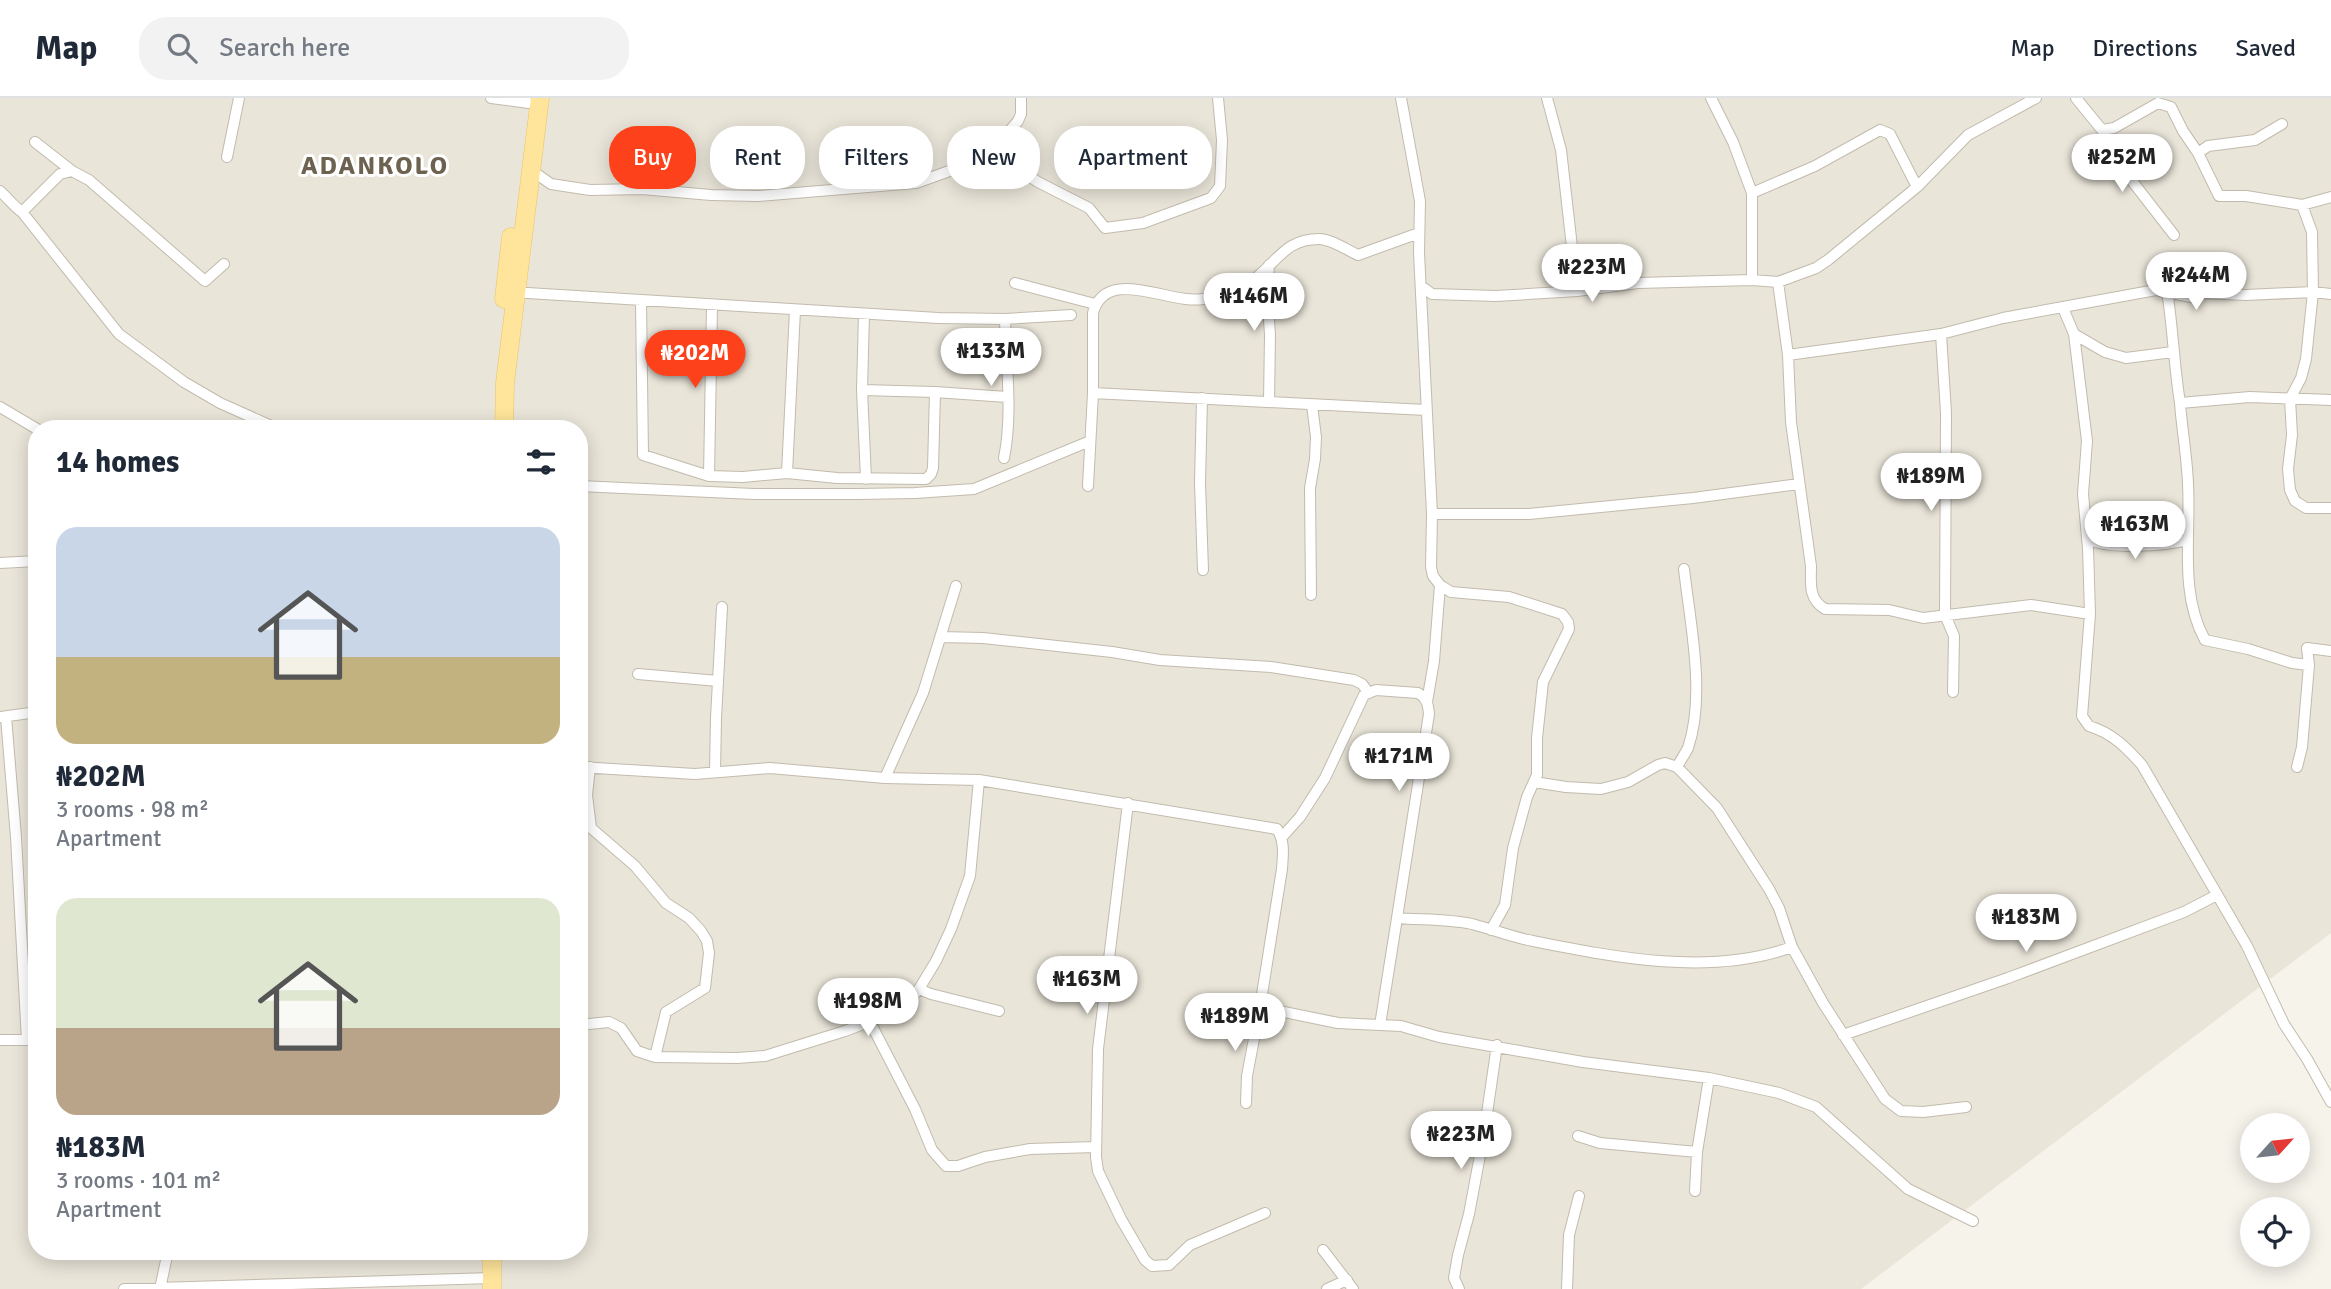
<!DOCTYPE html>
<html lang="en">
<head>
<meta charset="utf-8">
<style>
	body { margin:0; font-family:Signika,sans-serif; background:#f2f2f3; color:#1f2937; height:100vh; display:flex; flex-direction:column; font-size:26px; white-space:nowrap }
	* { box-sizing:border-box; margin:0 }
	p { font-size:23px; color:#747a83 }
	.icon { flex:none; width:38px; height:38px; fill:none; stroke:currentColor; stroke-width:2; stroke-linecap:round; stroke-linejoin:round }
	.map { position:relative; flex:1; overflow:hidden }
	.panel { position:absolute; left:28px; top:322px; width:560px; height:840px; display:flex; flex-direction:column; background:#fff; border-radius:28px; box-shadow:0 4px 18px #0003 }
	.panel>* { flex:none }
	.guide { position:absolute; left:609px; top:28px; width:665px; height:63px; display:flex; gap:14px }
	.needle { width:46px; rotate:63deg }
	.controls { position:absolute; left:2240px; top:1015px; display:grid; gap:14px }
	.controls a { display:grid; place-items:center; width:70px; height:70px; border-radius:50%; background:#fff; box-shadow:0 4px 18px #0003; font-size:35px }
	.price { position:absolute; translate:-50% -60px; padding:0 16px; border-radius:24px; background:#fff; color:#222; font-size:23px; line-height:46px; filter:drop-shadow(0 2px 4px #0008) }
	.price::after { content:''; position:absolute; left:50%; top:42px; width:21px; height:16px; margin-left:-10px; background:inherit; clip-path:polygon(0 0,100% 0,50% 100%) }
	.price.current { background:#fd421b; color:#fff }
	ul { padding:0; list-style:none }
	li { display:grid; align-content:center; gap:14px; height:371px; padding:0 28px }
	li span { display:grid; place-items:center; height:217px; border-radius:21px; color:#555 }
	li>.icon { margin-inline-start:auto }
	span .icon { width:126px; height:126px; fill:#fffc; stroke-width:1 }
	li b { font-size:30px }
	h2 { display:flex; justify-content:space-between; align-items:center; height:84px; padding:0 28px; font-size:30px }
	.chip { padding:0 24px; border-radius:28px; background:#fff; box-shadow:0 4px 18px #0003; font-size:24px; line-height:63px }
	.chip.current { background:#fd421b; color:#fff }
	header { display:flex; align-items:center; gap:42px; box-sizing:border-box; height:98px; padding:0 35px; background:#fff; border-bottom:2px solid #e0e1e3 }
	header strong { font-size:33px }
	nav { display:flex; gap:38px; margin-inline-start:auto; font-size:24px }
	.search { width:490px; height:63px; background:#f2f2f3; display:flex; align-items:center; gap:18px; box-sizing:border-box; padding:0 24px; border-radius:28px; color:#747a83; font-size:26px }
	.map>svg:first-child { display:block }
	.residential { fill:#eae5d9; fill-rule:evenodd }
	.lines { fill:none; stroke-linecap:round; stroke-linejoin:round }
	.street-casing { stroke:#c2bbad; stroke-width:12 }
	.primary-casing { stroke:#e7c468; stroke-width:19 }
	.street { stroke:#fff; stroke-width:10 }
	.primary { stroke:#ffe59b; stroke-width:18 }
	.labels { text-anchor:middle; stroke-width:6; stroke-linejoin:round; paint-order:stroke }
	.district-label { font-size:26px; font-weight:bold; letter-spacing:2px; fill:#6d624f; stroke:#fff }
</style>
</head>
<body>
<header>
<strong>Map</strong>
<div class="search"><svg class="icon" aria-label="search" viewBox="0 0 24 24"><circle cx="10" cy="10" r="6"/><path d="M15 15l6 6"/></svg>Search here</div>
<nav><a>Map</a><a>Directions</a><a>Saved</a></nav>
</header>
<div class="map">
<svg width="2331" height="1191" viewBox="0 0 2331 1191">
	<rect width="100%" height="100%" fill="#f6f3eb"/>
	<path class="residential" d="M0,0H2331V835L1861,1191H0ZM37,331H579V1153H37Z"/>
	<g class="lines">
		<defs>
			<path id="street" d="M491,0L529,5
				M1401,0L1420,103L1419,155L1432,416L1431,469L1433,478L1440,487L1434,563L1427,604
				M1547,0L1561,52L1577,193
				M1711,0L1733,44L1752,95V182
				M2076,0L2102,32L2114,30L2158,5L2171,9L2183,33L2198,55L2208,48L2255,42L2282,26
				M2102,32L2129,79L2174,137
				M35,44L72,73
				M2198,55L2219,98H2246L2302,107L2331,99
				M227,59L239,0
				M985,59L1009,65L1038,84L1089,110L1105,130L1143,125L1211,100L1220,88L1222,42L1218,0
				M531,72L551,86L590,92L642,91L711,97L758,98L916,85L977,63L989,57L1018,23L1021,16V0
				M0,93C8,100 13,108 22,114L119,236L184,284L220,305L278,331
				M1752,95L1815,68L1880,32L1890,36L1917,89
				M2302,107L2312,134L2313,194L2306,261L2301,280L2290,301L2292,337L2288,371L2290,392L2295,403L2306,410H2331
				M22,114L60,76L72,73L89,82L205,183L224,166
				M1269,167L1267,193L1270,237L1269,304
				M1778,184L1788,257L1791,324L1811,468C1811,485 1808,501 1825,511L1889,512L1923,520L2031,507L2090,516
				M1015,185L1095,206
				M1421,188L1432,196L1496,198L1577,193L1638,185L1752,182L1778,184L1816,170L1828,162L1917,89L1968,37L2036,0
				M2167,193C2173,230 2174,268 2180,305
				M511,194L938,220L1005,221L1071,217
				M641,203L643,357L709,378L743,379L787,375L795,212
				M2063,210L2074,236L2087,343L2083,396L2088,450L2090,516L2082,618L2089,628C2112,635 2126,649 2142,667L2247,848L2284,926L2307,961L2331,1004
				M864,216L862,292L866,381
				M1941,236L1946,315L1945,517L1954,538L1953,594
				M2074,236L2105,254L2126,260L2173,254
				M1788,257L1941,236L2003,220L2156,192L2191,199L2202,195L2246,197L2313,194L2331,196
				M862,292L935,294L1007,299
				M1093,295L1426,312
				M1202,300L1200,385L1203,472
				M0,309L37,331
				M1004,360C1013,316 1006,266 1005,221
				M787,375L837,380L926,381L931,376L933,370L935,294
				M709,378L712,207
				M579,388L754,396H859L915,395L974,391L1090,343
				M1088,388L1093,295V215C1106,167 1170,207 1203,201C1216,199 1248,187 1257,179C1279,161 1287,141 1319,141C1331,141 1347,152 1358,157L1419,135
				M1432,416H1529L1693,400L1799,386
				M2087,441C2109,452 2164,448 2188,442
				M0,465L37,463
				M1440,487L1451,494L1509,499L1562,516L1568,524L1569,531L1543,584L1537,640V677L1527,699L1513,750L1505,807L1491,832
				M1311,497L1310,390L1315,361L1316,339L1312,307
				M941,539L983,540L1112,554L1160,562L1271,569L1354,582L1362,586L1369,595
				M2309,567L2307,550L2331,553
				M638,576L718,583
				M1,619L37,614
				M6,619L16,739L27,942
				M579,669L695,676L770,670L885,680L979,682L1277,731C1285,744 1283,756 1282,771L1260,909L1338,925L1380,927L1397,820C1421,822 1448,821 1472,826C1491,831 1509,838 1528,842C1613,859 1709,879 1792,849
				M590,669L587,697L591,730L635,768L666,805L689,820L701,833L707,843L709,855L705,890L666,914L655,959
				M1677,669C1680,663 1685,656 1688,650C1706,596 1690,525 1684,471
				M2297,669L2302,649L2309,567L2292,565L2248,551L2205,542C2179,495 2191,438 2188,386C2187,359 2182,332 2180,305L2250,299L2331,302
				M715,674L716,620L722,509
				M885,680L923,595L956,488
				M1534,684L1566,689L1601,691L1628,684L1658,667L1665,665L1677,669L1717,710L1769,791L1779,810L1792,849L1823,905L1885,1001L1901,1013L1923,1014L1966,1009
				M1128,705L1098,951L1096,1059L1098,1073L1121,1121L1145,1162L1152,1168L1169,1167L1190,1147L1265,1115
				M1282,739L1300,719L1325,680L1364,597L1376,592L1418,595C1427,600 1428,606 1429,616L1397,820
				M919,891L931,896L999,913
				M869,922L915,1011L932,1052L946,1068H958L985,1059L1030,1051L1095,1049
				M579,927L609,924L621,930L637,953L655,959L737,960L765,958L845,933L887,917L902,909L919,891L936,863L951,831L970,778L979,682
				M1380,927L1401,928L1439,939L1583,964L1709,980L1779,995L1816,1009L1908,1091L1973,1123
				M1843,937L2008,880L2184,814L2217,797
				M0,942H27L37,938
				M1246,1005L1247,978L1260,909
				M1578,1038L1600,1045L1697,1054
				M1695,1093L1697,1054L1709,980
				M1323,1152L1353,1191
				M124,1191L492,1180
				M160,1191L168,1153
				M1327,1191L1347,1182
				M1459,1191L1454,1180L1458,1157L1469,1116L1484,1036L1497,947
				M1567,1191L1569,1137L1579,1098"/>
			<path id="primary" d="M504,201L511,139
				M504,331L505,285L540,0
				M492,1153V1191"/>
		</defs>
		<use href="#street" class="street-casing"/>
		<use href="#primary" class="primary-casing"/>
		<use href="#street" class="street"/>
		<use href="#primary" class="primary"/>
	</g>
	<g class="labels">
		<g class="district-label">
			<text x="375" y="76">ADANKOLO</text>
		</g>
	</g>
</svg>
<div class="controls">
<a><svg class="needle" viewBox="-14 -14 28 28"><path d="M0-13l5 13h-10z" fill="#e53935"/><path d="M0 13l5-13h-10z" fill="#747a83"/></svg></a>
<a><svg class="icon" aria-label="locate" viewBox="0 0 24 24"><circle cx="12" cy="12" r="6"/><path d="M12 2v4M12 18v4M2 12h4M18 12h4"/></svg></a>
</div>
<b class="price" style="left:2122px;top:96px">₦252M</b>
<b class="price" style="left:1592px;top:206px">₦223M</b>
<b class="price" style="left:2196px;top:214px">₦244M</b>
<b class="price" style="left:1254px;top:235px">₦146M</b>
<b class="price" style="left:991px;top:290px">₦133M</b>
<b class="price current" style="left:695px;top:292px">₦202M</b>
<b class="price" style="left:1931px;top:415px">₦189M</b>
<b class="price" style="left:2135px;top:463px">₦163M</b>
<b class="price" style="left:1399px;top:695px">₦171M</b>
<b class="price" style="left:2026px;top:856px">₦183M</b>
<b class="price" style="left:1087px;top:918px">₦163M</b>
<b class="price" style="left:868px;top:940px">₦198M</b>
<b class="price" style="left:1235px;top:955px">₦189M</b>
<b class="price" style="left:1461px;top:1073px">₦223M</b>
<div class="guide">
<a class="chip current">Buy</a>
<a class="chip">Rent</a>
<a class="chip">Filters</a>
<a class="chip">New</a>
<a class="chip">Apartment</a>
</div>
<section class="panel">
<h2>14 homes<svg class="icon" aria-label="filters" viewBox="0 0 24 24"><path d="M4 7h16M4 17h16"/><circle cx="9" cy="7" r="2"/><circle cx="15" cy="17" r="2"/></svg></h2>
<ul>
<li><span style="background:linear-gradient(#c9d6e8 60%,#c2b280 0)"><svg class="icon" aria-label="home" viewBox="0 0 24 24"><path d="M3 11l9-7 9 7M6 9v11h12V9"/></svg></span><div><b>₦202M</b><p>3 rooms · 98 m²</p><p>Apartment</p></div></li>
<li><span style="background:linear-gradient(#dfe7d0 60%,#b9a48a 0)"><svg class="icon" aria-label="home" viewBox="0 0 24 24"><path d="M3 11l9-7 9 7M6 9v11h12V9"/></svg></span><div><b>₦183M</b><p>3 rooms · 101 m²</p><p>Apartment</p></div></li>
</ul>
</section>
</div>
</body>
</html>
